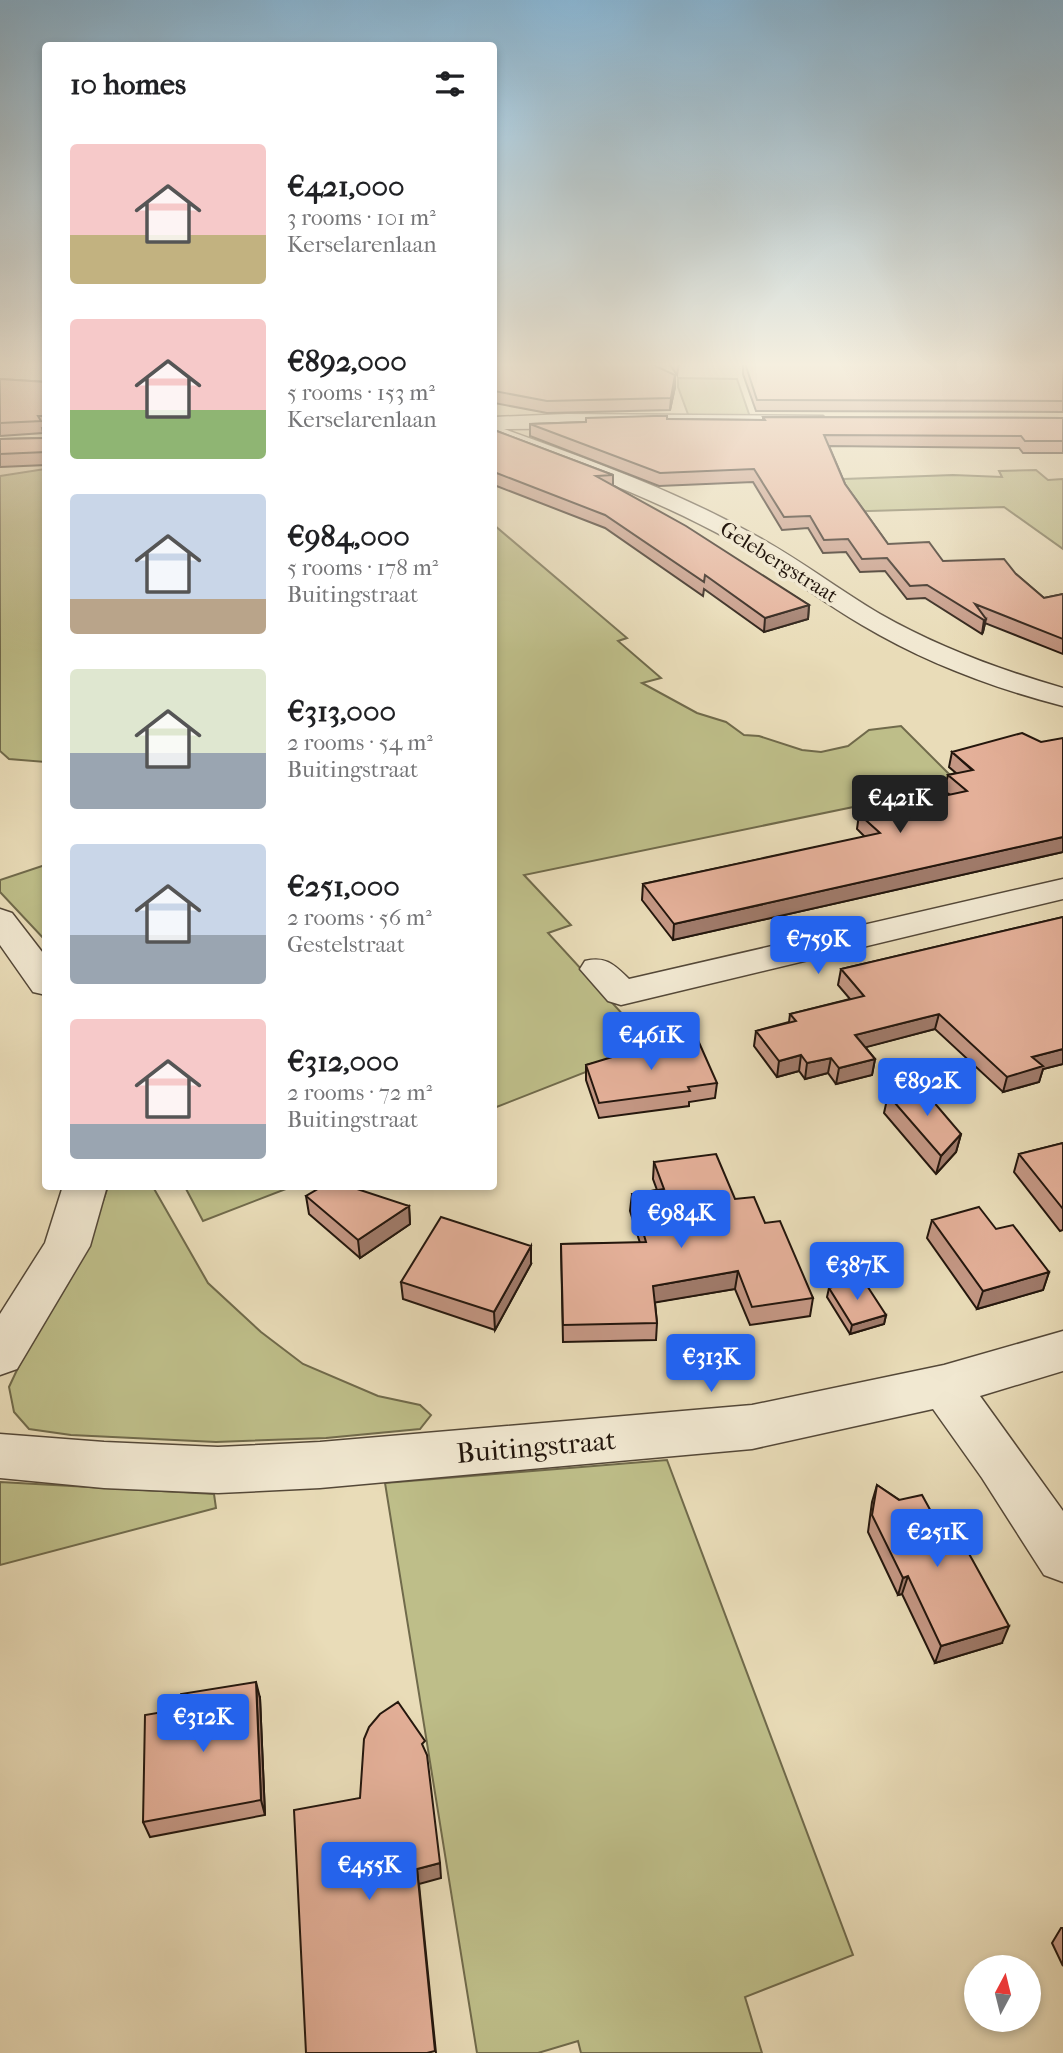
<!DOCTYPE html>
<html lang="en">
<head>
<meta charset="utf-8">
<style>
	body { margin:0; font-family:"IM FELL French Canon",serif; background:#f2f2f2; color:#202124; height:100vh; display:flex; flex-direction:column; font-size:26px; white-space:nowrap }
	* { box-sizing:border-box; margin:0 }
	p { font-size:23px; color:#757577 }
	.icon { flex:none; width:38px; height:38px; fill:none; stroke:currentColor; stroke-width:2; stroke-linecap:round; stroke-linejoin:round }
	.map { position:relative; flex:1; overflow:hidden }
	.sheet { position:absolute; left:42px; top:42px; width:455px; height:1148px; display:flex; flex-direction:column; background:#fff; border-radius:7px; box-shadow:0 4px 10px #0003 }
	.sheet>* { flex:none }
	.needle { width:46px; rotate:7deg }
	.buttons { position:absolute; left:964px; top:1955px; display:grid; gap:14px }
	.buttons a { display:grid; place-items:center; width:77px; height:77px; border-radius:50%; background:#fff; box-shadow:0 4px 10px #0003; font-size:35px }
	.price { position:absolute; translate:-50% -60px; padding:0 16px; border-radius:7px; background:#2563eb; color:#fff; font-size:23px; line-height:46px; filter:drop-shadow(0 2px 4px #0008) }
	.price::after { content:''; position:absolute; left:50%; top:42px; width:21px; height:16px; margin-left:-10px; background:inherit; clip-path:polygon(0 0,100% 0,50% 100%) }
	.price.active { background:#222; color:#fff }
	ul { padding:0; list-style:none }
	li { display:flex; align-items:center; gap:21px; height:175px; padding:0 28px }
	li span { display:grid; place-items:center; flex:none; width:196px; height:140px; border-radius:7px; color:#555 }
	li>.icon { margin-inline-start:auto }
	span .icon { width:84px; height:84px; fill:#fffc; stroke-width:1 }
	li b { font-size:30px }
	h2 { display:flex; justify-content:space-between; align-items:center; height:84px; padding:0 28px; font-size:30px }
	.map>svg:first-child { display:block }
	.green { fill:#bebe89; stroke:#706a4b; stroke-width:2 }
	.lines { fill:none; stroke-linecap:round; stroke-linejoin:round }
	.minor-casing { stroke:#544838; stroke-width:3 }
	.minor { fill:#f1e8d1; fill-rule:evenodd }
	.wall { fill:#c49784; stroke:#23160d; stroke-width:2 }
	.shaded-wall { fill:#a07b6b; stroke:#23160d; stroke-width:2 }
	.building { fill:#e4b099; stroke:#23160d; stroke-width:2 }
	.labels { text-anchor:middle; stroke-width:7; stroke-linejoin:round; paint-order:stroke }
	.far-street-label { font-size:21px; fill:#23160d; stroke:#f1e8d1 }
	.near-street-label { font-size:28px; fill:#23160d; stroke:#f1e8d1 }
</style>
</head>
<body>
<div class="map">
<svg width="1063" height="2053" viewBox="0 0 1063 2053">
	<rect width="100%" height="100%" fill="#e9dcb8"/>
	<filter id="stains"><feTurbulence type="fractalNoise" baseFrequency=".00286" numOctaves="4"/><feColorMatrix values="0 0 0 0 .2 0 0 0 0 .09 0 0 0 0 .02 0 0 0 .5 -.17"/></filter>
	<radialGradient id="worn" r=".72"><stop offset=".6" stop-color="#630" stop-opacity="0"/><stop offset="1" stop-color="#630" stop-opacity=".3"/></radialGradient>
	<path class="green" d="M678,378L737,379L750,417H689L678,387Z
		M45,469H46L45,762L9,759L0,751V476Z
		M1036,470L1048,480L1063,479V549L1004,507L836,512L817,480L953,475L1002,477L999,471Z
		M494,525L627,638L618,641L661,678L642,683L697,713L726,722L744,735L759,736L802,750L821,752L848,746L869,730L901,726L960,785L524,875L571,925L548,933L638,1031L647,1048L494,1108Z
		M45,865H46L45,940L0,892V880Z
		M108,1187H153L208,1283L261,1332L303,1364L378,1396L420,1405L431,1415L420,1429L326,1438L216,1442L71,1435L29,1429L14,1412L9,1387L32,1338L84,1254Z
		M185,1187H291L203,1221Z
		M667,1460L853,1955L745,1997L762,2053H581L578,2041L538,2053H477L385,1483Z
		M0,1482L214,1494L216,1508L0,1565Z"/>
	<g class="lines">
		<defs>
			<path id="minor" d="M567,414L823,416L826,420L823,424L816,426L504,429C587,459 671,489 749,532C795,556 836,588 880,614C938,647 1000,670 1063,688V706C993,688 924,662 862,625C817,599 777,566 732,541C656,499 575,469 494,439V417Z
				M1063,879V899L621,1005L608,1001L580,969L585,961C607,956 614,965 629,979Z
				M0,909L12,913L46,957V995L33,992L0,945Z
				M63,1186H107L90,1246L17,1369L0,1375V1314L45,1243Z
				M1063,1331V1371L980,1396L1063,1511V1582L1044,1575L982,1478L933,1409L752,1449L320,1488L218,1493L104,1488L0,1478V1434L104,1442L218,1447L320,1442L752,1405L944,1365Z"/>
		</defs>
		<use href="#minor" class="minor-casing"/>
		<use href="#minor" class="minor"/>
	</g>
	<path class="wall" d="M494,363L675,387L670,410L547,413L494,403Z
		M669,363H679L677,375Z
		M743,363H1063V412L756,411L743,374Z
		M0,379L46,382V428H42L43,433L0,436Z
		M763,417L1063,418V453H1023L1019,448L829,446L845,484L888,544L943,561L1016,574L1044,598L1063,594V654L985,623L983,632L982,634L925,598L907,599L885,571L860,572L846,552L823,553L808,528L782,530L753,482L659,486L530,436V424L667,419L763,420Z
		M494,430L613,475V485L809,605L808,619L764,632L704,589L703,596L605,528L494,485Z
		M46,434V465L0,467V439L43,438Z
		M952,752L1063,852L673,940L642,900L643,884L865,837L857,829L859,814L949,794L944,791L948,775L956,773L949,767Z
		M1063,917V1064L1043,1069L1039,1082L1003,1092L935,1029L865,1047L875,1059L872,1075L836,1084L828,1073L805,1079L799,1071L777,1077L754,1046L756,1031L789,1022L790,1014L850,999L838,985L841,969Z
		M648,1047L717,1083L715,1098L689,1102V1106L599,1118L586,1080V1065L647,1051Z
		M888,1095L961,1134L956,1152L936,1174L884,1113Z
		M1063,1143V1230L1060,1231L1014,1172L1019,1154Z
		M654,1162L735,1199L765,1223L813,1298L810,1316L750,1325L735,1289L655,1302L657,1323L656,1340L563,1342L561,1244L640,1243L630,1211L632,1194L657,1190L653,1179Z
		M306,1196L409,1206L410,1224L360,1258L309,1214Z
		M932,1220L996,1229L1049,1272L1043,1290L977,1309L927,1238Z
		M531,1264L495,1330L403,1299L401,1282Z
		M829,1288L886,1315L884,1324L850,1334L827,1297Z
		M877,1485L939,1526L1002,1643L935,1663L902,1594L898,1595L868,1532L872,1502Z
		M260,1698L265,1815L150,1837L143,1822Z
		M1061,1928H1063V1966L1052,1943Z"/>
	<path class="shaded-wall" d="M675,375V387L670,410L671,398Z
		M809,605L808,619L764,632L765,618Z
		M986,619L983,632L982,634L984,620Z
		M1063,837V852L673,940L674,924Z
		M939,1014L935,1029L852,1051L855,1035Z
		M1063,1049V1064L1043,1069L1039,1082L1003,1092L1007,1077L1032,1057Z
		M801,1055L799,1071L777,1077L779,1061Z
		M831,1058L828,1073L805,1079L807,1063Z
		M875,1059L872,1075L836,1084L839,1068Z
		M961,1134L956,1152L936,1174L941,1156Z
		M409,1206L410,1224L360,1258L358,1240Z
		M531,1246V1264L495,1330L494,1312Z
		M738,1271L735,1289L652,1303L653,1286Z
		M1049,1272L1043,1290L977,1309L983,1291Z
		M886,1315L884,1324L850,1334L852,1325Z
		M908,1576L902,1594L898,1595L903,1578Z
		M1009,1626L1002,1643L935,1663L941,1646Z
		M256,1682L260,1698L265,1815L261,1800Z
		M440,1863L441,1878L419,1884L436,2053L417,1869Z"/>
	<path class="building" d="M494,363H649L675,375L671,398L547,401L494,391Z
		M745,363H1063V401L757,400Z
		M0,379L46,382V416H38L41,421L0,423Z
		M654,416H667V419L765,420L763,417L1063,418V441H1025L1021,436L824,435L845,484L888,544L929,542L943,561L1004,559L1016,574L1044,598L1063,594V639L975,604L986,619L984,620L927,585L910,586L887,558L862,559L848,539L824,540L810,516L784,517L754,469L660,473L530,424L586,422V418Z
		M494,430L613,475L596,476L686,526L809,605L765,618L705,575L704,582L605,515L494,472Z
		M46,434V452L0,454V439L43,438Z
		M1022,733L1041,742L1063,738V837L674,924L643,884L880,833L859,814L967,791L948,775L973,770L952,752Z
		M1063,917V1049L1032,1057L1043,1066L1007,1077L939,1014L855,1035L875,1059L839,1068L831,1058L807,1063L801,1055L779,1061L756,1031L796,1021L790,1014L864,996L841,969Z
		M697,1038L717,1083L688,1087L690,1091L599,1103L586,1065L622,1054L649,1051L648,1047Z
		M920,1086L961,1134L941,1156L888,1095Z
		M1063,1143V1209L1019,1154Z
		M716,1154L735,1199L754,1197L765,1223L780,1221L813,1298L752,1307L738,1271L653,1286L657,1323L563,1325L561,1244L646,1242L632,1194L664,1189L654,1162Z
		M323,1186H348L409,1206L358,1240L306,1196Z
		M979,1207L996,1229L1013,1225L1049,1272L983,1291L932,1220Z
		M441,1217L531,1246L494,1312L401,1282Z
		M862,1278L886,1315L852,1325L829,1288Z
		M877,1485L899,1500L922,1495L939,1526L952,1523L1009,1626L941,1646L908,1576L903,1578L872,1515Z
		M256,1682L261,1800L143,1822L145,1715L181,1709V1694Z
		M398,1702L425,1741L422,1744L427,1755L440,1863L417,1869L435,2051L427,2053H306L294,1810L360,1798L364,1739L369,1727L380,1714Z"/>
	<linearGradient id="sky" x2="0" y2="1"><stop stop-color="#89b6d4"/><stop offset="0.56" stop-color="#f5efdf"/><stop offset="1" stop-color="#f5efdf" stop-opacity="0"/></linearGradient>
	<rect width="1063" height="651" fill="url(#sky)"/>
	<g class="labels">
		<g class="far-street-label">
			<text transform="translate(779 562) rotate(32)" y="7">Gelebergstraat</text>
		</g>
		<g class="near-street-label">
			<text transform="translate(536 1446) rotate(-5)" y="10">Buitingstraat</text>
		</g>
	</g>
	<rect width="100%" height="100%" filter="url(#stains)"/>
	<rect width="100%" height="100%" fill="url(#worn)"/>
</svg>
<div class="buttons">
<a><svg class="needle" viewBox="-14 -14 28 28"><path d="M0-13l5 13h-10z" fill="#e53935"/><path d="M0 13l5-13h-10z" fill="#757577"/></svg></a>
</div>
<b class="price active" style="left:900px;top:835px">€421K</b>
<b class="price" style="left:818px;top:976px">€759K</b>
<b class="price" style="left:651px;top:1072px">€461K</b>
<b class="price" style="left:927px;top:1118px">€892K</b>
<b class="price" style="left:681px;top:1250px">€984K</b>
<b class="price" style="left:857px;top:1302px">€387K</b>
<b class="price" style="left:711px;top:1394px">€313K</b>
<b class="price" style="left:937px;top:1569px">€251K</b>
<b class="price" style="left:203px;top:1754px">€312K</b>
<b class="price" style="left:369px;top:1902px">€455K</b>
<section class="sheet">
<h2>10 homes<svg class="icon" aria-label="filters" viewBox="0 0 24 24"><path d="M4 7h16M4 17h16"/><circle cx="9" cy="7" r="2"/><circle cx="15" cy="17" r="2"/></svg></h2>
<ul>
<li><span style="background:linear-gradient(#f6c9c9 65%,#c2b280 0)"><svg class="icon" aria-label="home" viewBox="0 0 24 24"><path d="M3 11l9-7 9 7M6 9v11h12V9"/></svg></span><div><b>€421,000</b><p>3 rooms · 101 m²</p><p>Kerselarenlaan</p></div></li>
<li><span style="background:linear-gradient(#f6c9c9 65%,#8fb573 0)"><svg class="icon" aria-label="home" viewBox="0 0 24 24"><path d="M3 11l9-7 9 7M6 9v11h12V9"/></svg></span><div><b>€892,000</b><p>5 rooms · 153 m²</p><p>Kerselarenlaan</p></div></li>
<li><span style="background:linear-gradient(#c9d6e8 75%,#b9a48a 0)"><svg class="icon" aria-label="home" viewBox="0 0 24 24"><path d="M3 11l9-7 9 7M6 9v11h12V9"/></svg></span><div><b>€984,000</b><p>5 rooms · 178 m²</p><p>Buitingstraat</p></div></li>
<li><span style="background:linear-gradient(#dfe7d0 60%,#9aa5b1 0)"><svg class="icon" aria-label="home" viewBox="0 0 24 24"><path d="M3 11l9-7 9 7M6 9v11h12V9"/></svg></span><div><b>€313,000</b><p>2 rooms · 54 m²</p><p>Buitingstraat</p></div></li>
<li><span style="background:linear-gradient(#c9d6e8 65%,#9aa5b1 0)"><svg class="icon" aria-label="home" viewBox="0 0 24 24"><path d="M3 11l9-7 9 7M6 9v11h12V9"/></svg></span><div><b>€251,000</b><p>2 rooms · 56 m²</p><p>Gestelstraat</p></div></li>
<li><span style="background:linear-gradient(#f6c9c9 75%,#9aa5b1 0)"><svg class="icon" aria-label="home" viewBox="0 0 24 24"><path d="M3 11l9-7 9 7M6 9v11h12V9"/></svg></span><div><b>€312,000</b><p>2 rooms · 72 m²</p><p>Buitingstraat</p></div></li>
</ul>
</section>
</div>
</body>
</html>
